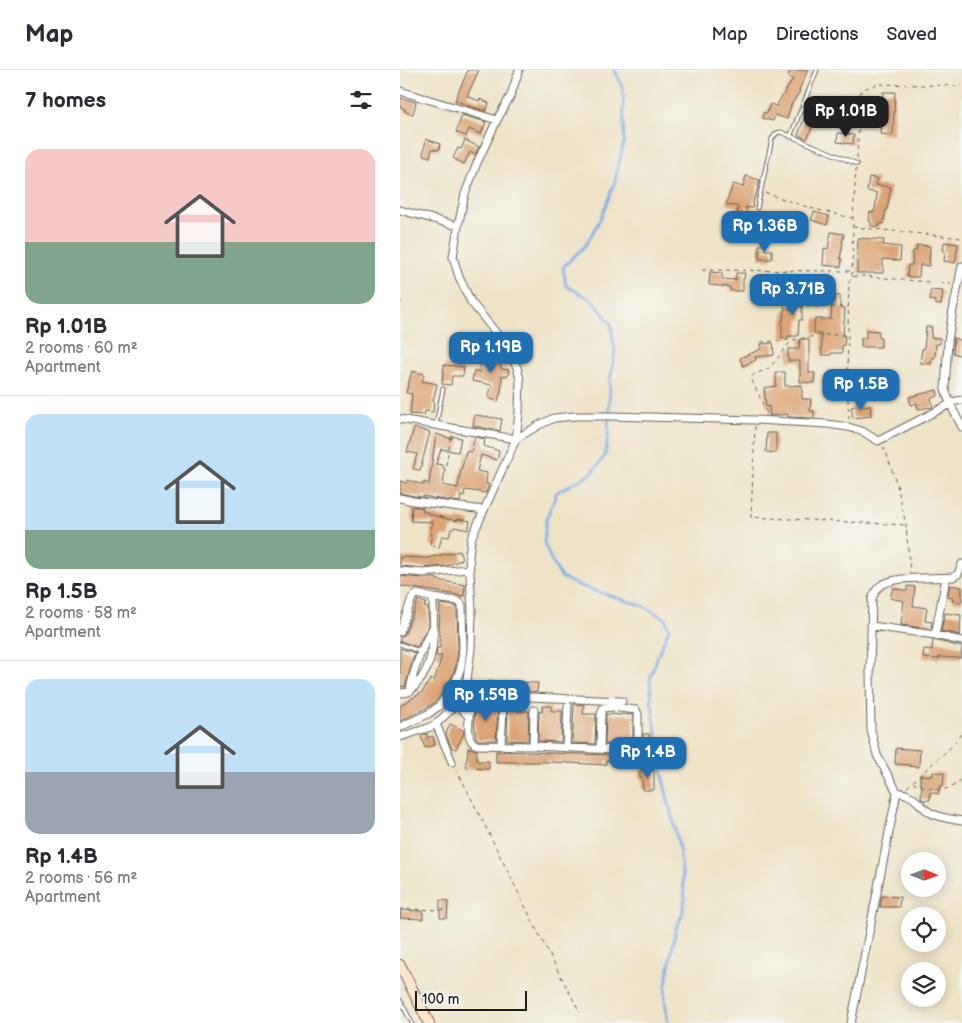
<!DOCTYPE html>
<html lang="en">
<head>
<meta charset="utf-8">
<style>
	body { margin:0; font-family:"Balsamiq Sans",sans-serif; background:#f2f2f3; color:#2b2b33; height:100vh; display:flex; flex-direction:column; font-size:19px; white-space:nowrap }
	* { box-sizing:border-box; margin:0 }
	p { font-size:16px; color:#7c7c81 }
	.icon { flex:none; width:28px; height:28px; fill:none; stroke:currentColor; stroke-width:2; stroke-linecap:round; stroke-linejoin:round }
	.map { position:relative; flex:1; overflow:hidden }
	.sheet { display:flex; flex-direction:column; background:#fff; width:400px }
	.sheet>* { flex:none }
	.needle { width:32px; rotate:91deg }
	.fabs { position:absolute; left:501px; top:782px; display:grid; gap:10px }
	.fabs a { display:grid; place-items:center; width:45px; height:45px; border-radius:50%; background:#fff; box-shadow:0 2px 12px #0003; font-size:25px }
	.scale { position:absolute; left:15px; bottom:12px; width:112px; box-sizing:border-box; padding-left:5px; border:2px solid #1c1c1c; border-top:0; font-size:14px; line-height:18px; white-space:nowrap; color:#1c1c1c; -webkit-text-stroke:4px #f6f6f2; paint-order:stroke }
	.price { position:absolute; translate:-50% -42px; padding:0 11px; border-radius:10px; background:#1f6fb2; color:#fff; font-size:16px; line-height:32px; filter:drop-shadow(0 1px 2px #0008) }
	.price::after { content:''; position:absolute; left:50%; top:30px; width:15px; height:11px; margin-left:-8px; background:inherit; clip-path:polygon(0 0,100% 0,50% 100%) }
	.price.selected { background:#222; color:#fff }
	ul { padding:0; list-style:none }
	li { display:grid; align-content:center; gap:10px; height:265px; padding:0 25px }
	li+li { border-top:1px solid #e1e1e2 }
	li span { display:grid; place-items:center; height:155px; border-radius:15px; color:#555 }
	li>.icon { margin-inline-start:auto }
	span .icon { width:90px; height:90px; fill:#fffc; stroke-width:1 }
	li b { font-size:21px }
	h2 { display:flex; justify-content:space-between; align-items:center; height:60px; padding:0 25px; font-size:21px }
	header { display:flex; align-items:center; gap:30px; box-sizing:border-box; height:70px; padding:0 25px; background:#fff; border-bottom:1px solid #e1e1e2 }
	header strong { font-size:24px }
	nav { display:flex; gap:28px; margin-inline-start:auto; font-size:18px }
	main { display:flex; flex:1; min-height:0 }
	.map>svg:first-child { display:block }
	.lines { fill:none; stroke-linecap:round; stroke-linejoin:round }
	.stream { stroke:#79ace6; stroke-width:2.5 }
	.building { fill:#dca477 }
	.service-casing { stroke:#666258; stroke-width:5 }
	.minor-casing { stroke:#666258; stroke-width:9 }
	.secondary-casing { stroke:#666258; stroke-width:12 }
	.path { stroke:#666258; stroke-width:1; stroke-dasharray:4 4; stroke-linecap:butt }
	.service { stroke:#fff; stroke-width:3 }
	.minor { stroke:#fff; stroke-width:7 }
	.secondary { stroke:#fce5cf; stroke-width:10 }
</style>
</head>
<body>
<header>
<strong>Map</strong>
<nav><a>Map</a><a>Directions</a><a>Saved</a></nav>
</header>
<main>
<section class="sheet">
<h2>7 homes<svg class="icon" aria-label="filters" viewBox="0 0 24 24"><path d="M4 7h16M4 17h16"/><circle cx="9" cy="7" r="2"/><circle cx="15" cy="17" r="2"/></svg></h2>
<ul>
<li><span style="background:linear-gradient(#f6c9c9 60%,#7fa58c 0)"><svg class="icon" aria-label="home" viewBox="0 0 24 24"><path d="M3 11l9-7 9 7M6 9v11h12V9"/></svg></span><div><b>Rp 1.01B</b><p>2 rooms · 60 m²</p><p>Apartment</p></div></li>
<li><span style="background:linear-gradient(#bfe0f5 75%,#7fa58c 0)"><svg class="icon" aria-label="home" viewBox="0 0 24 24"><path d="M3 11l9-7 9 7M6 9v11h12V9"/></svg></span><div><b>Rp 1.5B</b><p>2 rooms · 58 m²</p><p>Apartment</p></div></li>
<li><span style="background:linear-gradient(#bfe0f5 60%,#9aa5b1 0)"><svg class="icon" aria-label="home" viewBox="0 0 24 24"><path d="M3 11l9-7 9 7M6 9v11h12V9"/></svg></span><div><b>Rp 1.4B</b><p>2 rooms · 56 m²</p><p>Apartment</p></div></li>
</ul>
</section>
<div class="map">
<svg width="562" height="953" viewBox="0 0 562 953">
	<rect width="100%" height="100%" fill="#f6f6f2"/>
	<filter id="ink" filterUnits="userSpaceOnUse"><feTurbulence type="fractalNoise" baseFrequency=".02" numOctaves="2"/><feDisplacementMap in="SourceGraphic" scale="10" xChannelSelector="R" yChannelSelector="G"/><feConvolveMatrix kernelMatrix="1 2 1 2 8 2 1 2 1" color-interpolation-filters="sRGB"/></filter>
	<filter id="wash" filterUnits="userSpaceOnUse"><feTurbulence type="fractalNoise" baseFrequency=".0096" numOctaves="4" result="noise"/><feDisplacementMap in="SourceGraphic" scale="20" xChannelSelector="R" yChannelSelector="G"/><feGaussianBlur stdDeviation="1.12" result="paint"/><feColorMatrix in="noise" values="0 0 0 0 0 0 0 0 0 0 0 0 0 0 0 0 0 1.4 0 .05"/><feComposite in="paint" operator="in"/></filter>
	<g filter="url(#wash)">
		<rect width="100%" height="100%" fill="#eee3c7"/>
		<g class="lines">
			<path class="stream" d="M215,0L223,19L224,72L214,114L201,148L185,176L163,197L166,216L193,230L211,254L215,282L210,310L208,366L205,386L192,403L157,422L146,450L144,473L152,492L161,507L177,515L243,536L265,548L269,559L259,582L250,609L252,635L264,713L279,777L285,828L282,846L276,858L266,914L265,930L268,953"/>
		</g>
		<g id="blocks">
			<path class="building" d="M68,0H79L67,26L79,31L80,29L89,33L86,41L65,35V34L55,30Z
				M391,0H408L399,20L400,21L391,35L387,49L375,45L373,51L362,48L364,42L367,43L370,34L376,36L393,9L388,6Z
				M483,22H495L493,65L480,64Z
				M0,28L16,32L13,44L5,42V39L0,37Z
				M62,45L86,52L81,64L69,59L66,66L56,62Z
				M405,47L415,51L407,69L398,65Z
				M438,63L454,65L453,74L437,72Z
				M26,69L40,74L39,80L32,79L30,87L23,85Z
				M65,70L79,77L75,85L70,82L64,94L53,88L58,78L61,79Z
				M346,106L360,110L355,128L354,127L352,138L346,137V150H337L338,137L326,134L333,114L343,117Z
				M469,107L478,109L476,115L491,117L487,140H486L483,154L480,153L479,157L471,156V152L469,151L470,142L473,143L475,139L477,123L467,121Z
				M414,142L429,146L427,155L411,150Z
				M431,162L444,164L442,173H443L440,189H442L441,197L423,195L424,178L428,179Z
				M458,168L484,170L483,175L501,177L500,191L483,189V203H457Z
				M544,172L558,174L555,193L544,191L545,181H543Z
				M359,175H365V180H372V189H359Z
				M517,175L530,176L529,196L520,195L519,207H507L508,195H512L513,181H516Z
				M310,202L322,203V209L336,210V203H345L344,209H343V221H330V217L309,215Z
				M530,220L543,221L541,235L535,234V231L530,230Z
				M391,224H407V234H402V250H399L398,266H388V268H382V251H383L384,239H391Z
				M428,225L440,226V238H445L443,266H445L444,276L442,275V283H431V285H422L421,264L414,263V255L415,249H431L432,232H428Z
				M526,257H532L531,268H540V274H536L535,288L532,287L531,294L520,293L522,279H524Z
				M466,260L479,261V268H481V277H461V268H466Z
				M554,268L562,271V286L553,283Z
				M400,269H409V303H415L414,313L400,312V291H388V279H399Z
				M373,273L374,285L355,287L356,290L343,296L340,288L361,279V274Z
				M90,283L101,284V299L109,300L108,306H102L101,321L98,331L88,328L92,315L72,311L74,301L80,302V284L90,285Z
				M44,295L64,297L63,306H52L51,315L42,314Z
				M12,301L24,304L22,311L37,314L33,331H34L33,342L25,341L24,345L10,344L12,324L6,323Z
				M376,302H385V316L402,315V329H411L410,341H414V348L388,347V344L370,346L369,336L366,337L364,318L376,316Z
				M537,320L538,326L531,328L533,337L518,339L517,333L511,335L509,327Z
				M470,335L471,346L453,348L451,337Z
				M75,345L102,349L100,361L73,356Z
				M14,358L30,362L20,400L13,399L17,384L7,382Z
				M367,363H376V383L366,382Z
				M36,364L52,369V366L61,368L58,382L41,379L36,394L43,395V398L45,399L43,415L58,418L61,398H62L66,381L71,382L75,367L85,369L84,376L99,381L97,390L81,385L77,401L87,403L86,414H89L86,423L65,420L64,426L61,425L60,432L33,428L24,426V427L14,426L0,423V411L7,413L8,410L24,415V412L29,414Z
				M12,436L23,438V442H28V444L57,451L58,449L70,451L68,460L54,457L53,459H51L49,467L42,466L39,478L30,475L32,463H30L33,452L11,451Z
				M60,481L62,490L45,496L23,498L0,496V487L26,488Z
				M0,506L23,508H37V510L65,515L64,526L0,516Z
				M550,515L562,517V532L552,531L553,528L548,527Z
				M507,516L515,517L513,536L527,538L525,551L532,552L531,559L501,555L504,531L490,528L493,518L507,521Z
				M18,530L26,533L24,537L28,538V556L17,577L0,571V567L3,566L5,564Z
				M40,534L56,536L57,537L58,578L56,596L50,612L35,632L25,639L0,651V636L22,622L31,609L34,611L42,586H36L37,578H40V564H39Z
				M545,543L561,545L560,565L541,561Z
				M533,570L562,577L561,588L539,587V589L523,588L524,579L532,580Z
				M0,578L15,583L5,617L0,616Z
				M89,611L138,613L137,622L89,619Z
				M110,631L118,632L117,641H129L128,671L107,670L108,636H110Z
				M174,634L184,635L183,644H196L195,674L172,673Z
				M76,635L97,636L98,639L96,670H78L76,667L74,650Z
				M142,636H151V641H162L161,672L138,671L139,641L142,642Z
				M206,644L221,645V644L233,645V675L205,674Z
				M50,654L63,660L64,664L56,679L51,677L46,664Z
				M27,664L28,668L33,666L35,675L25,678L21,666Z
				M243,664H249V674H245V687L235,686L234,697H218V691H206V695L151,692H96V681L234,686L240,683L243,679Z
				M68,678L77,680V691H89V699L66,698V690H67Z
				M496,678L520,680L519,697L509,696L510,695L495,694Z
				M240,700H254V720H243L242,708H240Z
				M533,702L544,703L543,716H540L538,724L530,722V730H523L521,728L522,714H520V705L533,706Z
				M482,826L500,827L499,837H480Z
				M40,830L48,831L47,848H40Z
				M1,840L23,841V849L0,848Z"/>
		</g>
	</g>
	<g filter="url(#ink)">
		<use href="#blocks" fill-opacity="0" stroke="#666258" stroke-width="1"/>
		<g class="lines">
			<defs>
				<path id="service" d="M390,67L417,0
					M357,138L372,69C375,65 376,62 381,62L457,94
					M36,355L43,319
					M0,574L21,582
					M0,930L12,953"/>
				<path id="minor" d="M0,21L97,50
					M0,140L58,156
					M562,196L553,240L548,271L545,319L550,334L562,357
					M0,349L116,369L139,355L154,348L175,346H211L355,350L427,354L448,357L462,361L478,371L556,331L562,330
					M0,428L13,431L84,440
					M0,501L23,503L69,499
					M472,556L535,565L562,571
					M0,562L12,528L17,524L33,528L58,531L62,535L63,578L61,597L55,614L39,636L28,644L0,657
					M535,565L546,508
					M10,621C12,604 23,574 32,559
					M0,623C3,623 5,623 8,622C11,621 14,617 16,615C38,592 33,557 33,528
					M65,624L222,631
					M57,634L69,647C69,657 66,671 77,675L133,676L234,681L237,679L238,677V644L236,640L212,637L203,638L201,644L200,679
					M69,647L71,633L73,630H95L101,632L103,638L101,675
					M36,654L52,692
					M0,667L28,658L36,654L57,634L65,624L71,579L72,540L69,486L71,469L116,369L119,343L120,310L117,297L97,264L71,232L59,207L53,187L58,156L65,124L77,93L97,50L111,25L119,0
					M133,676L134,640
					M166,677L168,636
					M497,722C501,723 505,723 508,725C517,729 522,738 531,743C540,748 551,749 562,751
					M451,953L497,722L477,685L471,660L470,601L472,529C474,524 476,519 480,516C494,505 535,509 553,507L558,504L562,494"/>
				<path id="secondary" d="M0,895L29,953"/>
			</defs>
			<use href="#service" class="service-casing"/>
			<use href="#minor" class="minor-casing"/>
			<use href="#secondary" class="secondary-casing"/>
			<path class="path" d="M457,88L460,27V23L464,19L478,14L562,16
				M365,123L410,138L452,148
				M453,157L562,168
				M302,200L451,201
				M453,207L456,206H462L551,214
				M0,234L1,231
				M383,237H448
				M361,272L392,270L422,265H447
				M367,343L351,308C355,301 362,303 368,299C373,295 387,276 392,270
				M449,349L447,312L449,212L452,207L453,148L456,99
				M355,356L351,447L506,455
				M483,377L486,382L497,415L506,455L510,502
				M46,395L51,366
				M56,699C98,779 136,862 180,942
				M513,713C525,718 544,724 556,714C559,713 560,710 562,708
				M507,717L551,677L562,663
				M0,839L48,840"/>
			<use href="#service" class="service"/>
			<use href="#minor" class="minor"/>
			<use href="#secondary" class="secondary"/>
		</g>
	</g>
</svg>
<div class="fabs">
<a><svg class="needle" viewBox="-14 -14 28 28"><path d="M0-13l5 13h-10z" fill="#e53935"/><path d="M0 13l5-13h-10z" fill="#7c7c81"/></svg></a>
<a><svg class="icon" aria-label="locate" viewBox="0 0 24 24"><circle cx="12" cy="12" r="6"/><path d="M12 2v4M12 18v4M2 12h4M18 12h4"/></svg></a>
<a><svg class="icon" aria-label="layers" viewBox="0 0 24 24"><path d="M12 4l9 5-9 5-9-5zM3 14l9 5 9-5"/></svg></a>
</div>
<div class="scale">100 m</div>
<b class="price selected" style="left:446px;top:68px">Rp 1.01B</b>
<b class="price" style="left:365px;top:183px">Rp 1.36B</b>
<b class="price" style="left:393px;top:246px">Rp 3.71B</b>
<b class="price" style="left:91px;top:304px">Rp 1.19B</b>
<b class="price" style="left:461px;top:341px">Rp 1.5B</b>
<b class="price" style="left:86px;top:652px">Rp 1.59B</b>
<b class="price" style="left:248px;top:709px">Rp 1.4B</b>
</div>
</main>
</body>
</html>
